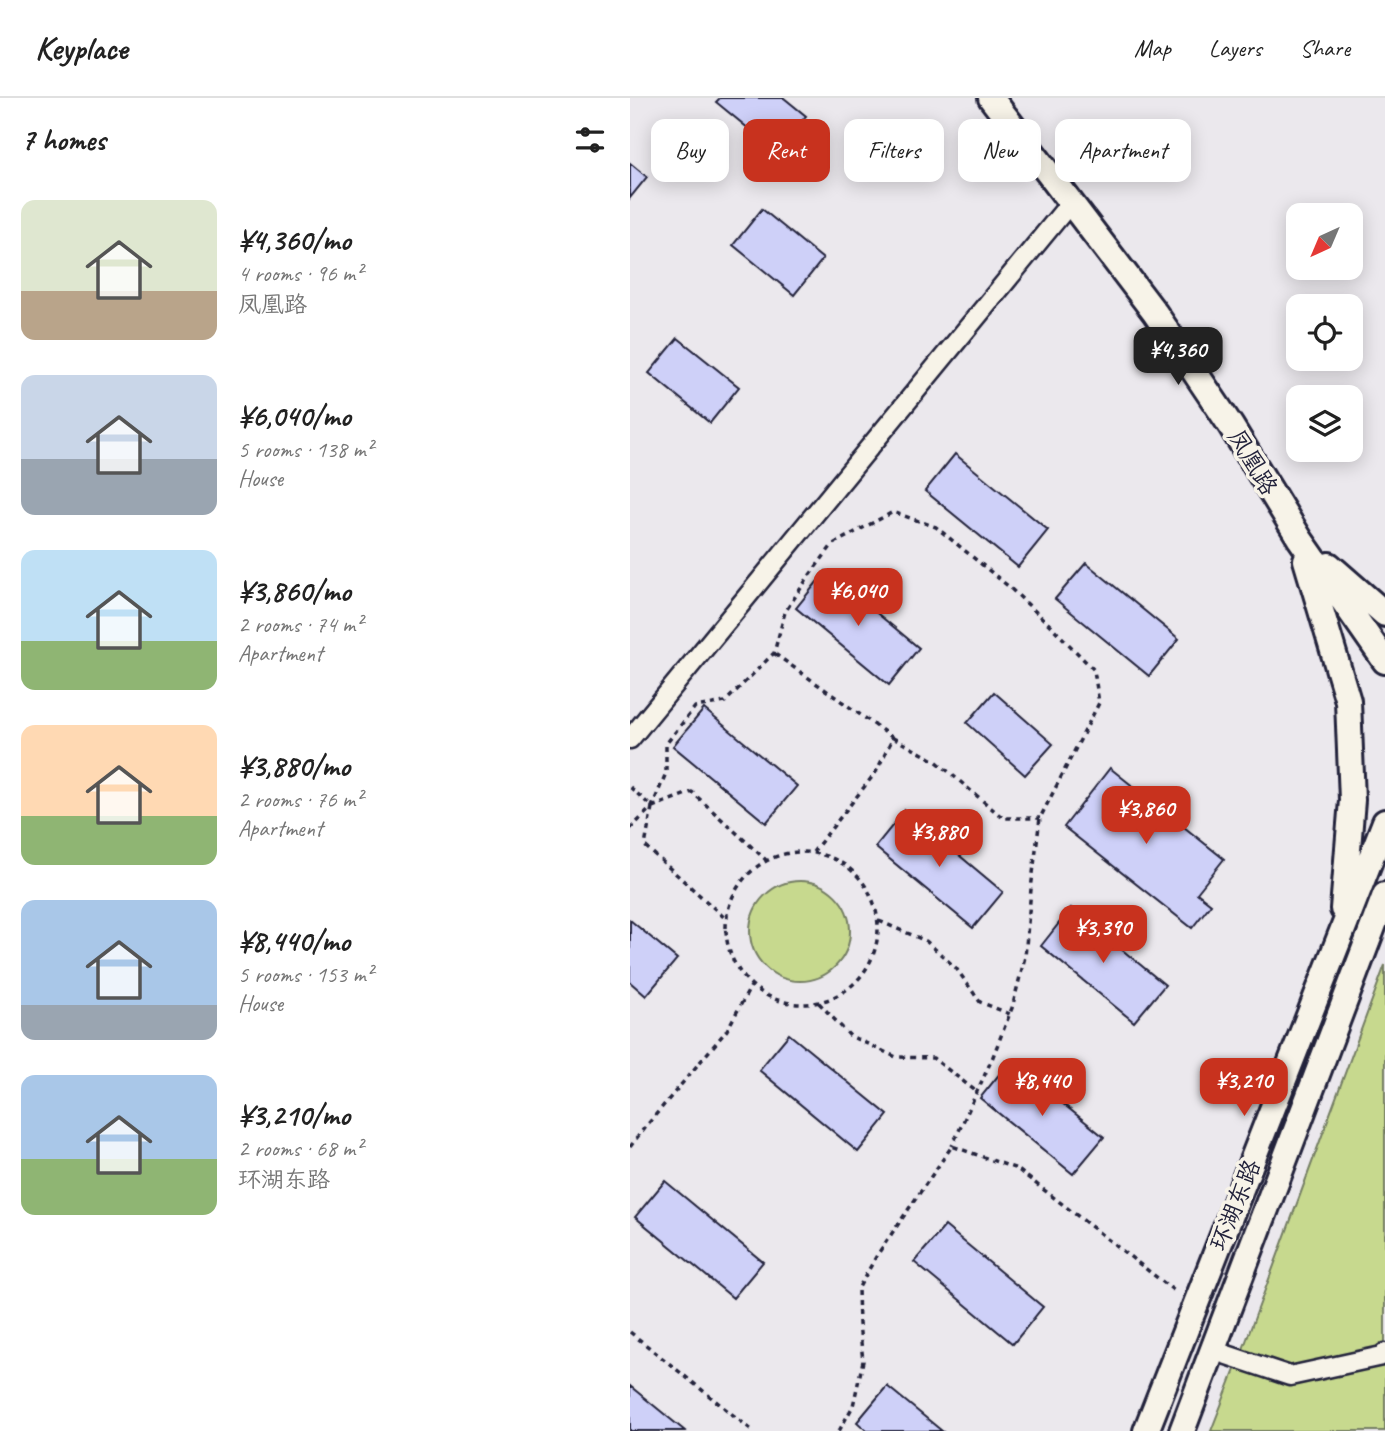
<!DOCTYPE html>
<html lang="en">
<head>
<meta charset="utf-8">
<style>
	body { margin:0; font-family:Caveat,"LXGW WenKai TC",sans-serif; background:#f2f2f2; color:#222; height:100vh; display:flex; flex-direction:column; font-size:26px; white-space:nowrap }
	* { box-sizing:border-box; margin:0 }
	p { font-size:23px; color:#767676 }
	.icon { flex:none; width:38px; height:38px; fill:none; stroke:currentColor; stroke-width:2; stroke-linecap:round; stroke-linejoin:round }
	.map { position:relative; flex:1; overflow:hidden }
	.details { display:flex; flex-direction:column; background:#fff; width:630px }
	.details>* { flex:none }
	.banner { position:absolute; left:21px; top:21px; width:628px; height:63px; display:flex; gap:14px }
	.needle { width:46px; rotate:224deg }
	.fabs { position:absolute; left:656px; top:105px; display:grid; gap:14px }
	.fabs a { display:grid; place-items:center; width:77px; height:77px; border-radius:14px; background:#fff; box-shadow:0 4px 18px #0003; font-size:35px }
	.price { position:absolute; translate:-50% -60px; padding:0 16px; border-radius:14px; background:#c8321e; color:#fff; font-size:23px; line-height:46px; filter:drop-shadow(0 2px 4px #0008) }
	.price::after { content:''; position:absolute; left:50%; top:42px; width:21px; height:16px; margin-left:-10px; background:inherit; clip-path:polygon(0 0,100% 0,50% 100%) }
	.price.on { background:#222; color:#fff }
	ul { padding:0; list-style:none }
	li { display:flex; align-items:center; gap:21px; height:175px; padding:0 21px }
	li span { display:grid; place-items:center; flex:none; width:196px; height:140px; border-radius:14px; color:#555 }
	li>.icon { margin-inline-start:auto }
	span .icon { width:84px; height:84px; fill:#fffc; stroke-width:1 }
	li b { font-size:30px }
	h2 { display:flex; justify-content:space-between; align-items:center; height:84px; padding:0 21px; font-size:30px }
	.pill { padding:0 24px; border-radius:14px; background:#fff; box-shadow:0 4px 18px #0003; font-size:24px; line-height:63px }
	.pill.on { background:#c8321e; color:#fff }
	header { display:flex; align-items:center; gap:42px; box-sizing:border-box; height:98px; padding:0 35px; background:#fff; border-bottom:2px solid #e0e0e0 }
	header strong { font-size:33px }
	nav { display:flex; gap:38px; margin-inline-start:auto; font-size:24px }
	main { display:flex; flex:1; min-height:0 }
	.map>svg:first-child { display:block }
	.green { fill:#c7d98e; stroke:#747e64; stroke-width:2 }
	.building { fill:#ced0f8; stroke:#22223b; stroke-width:2 }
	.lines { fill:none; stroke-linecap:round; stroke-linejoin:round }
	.street-casing { stroke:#22223b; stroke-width:23 }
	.secondary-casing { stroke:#22223b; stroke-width:30 }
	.path { stroke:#22223b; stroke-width:3.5; stroke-dasharray:5 5; stroke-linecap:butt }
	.street { stroke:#f7f3e8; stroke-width:18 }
	.secondary { stroke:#f7f3e8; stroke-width:24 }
	.labels { text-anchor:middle; stroke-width:7; stroke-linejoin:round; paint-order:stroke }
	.street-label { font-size:24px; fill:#22223b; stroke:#f7f3e8 }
</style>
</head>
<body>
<header>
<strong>Keyplace</strong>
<nav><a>Map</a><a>Layers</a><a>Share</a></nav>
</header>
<main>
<section class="details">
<h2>7 homes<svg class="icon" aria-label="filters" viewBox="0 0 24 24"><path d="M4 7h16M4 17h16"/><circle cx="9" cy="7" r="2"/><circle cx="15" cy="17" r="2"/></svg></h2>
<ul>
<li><span style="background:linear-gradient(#dfe7d0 65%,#b9a48a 0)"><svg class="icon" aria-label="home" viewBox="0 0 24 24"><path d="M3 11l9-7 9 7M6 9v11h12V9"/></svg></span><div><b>¥4,360/mo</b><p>4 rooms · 96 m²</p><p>凤凰路</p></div></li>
<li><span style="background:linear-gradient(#c9d6e8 60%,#9aa5b1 0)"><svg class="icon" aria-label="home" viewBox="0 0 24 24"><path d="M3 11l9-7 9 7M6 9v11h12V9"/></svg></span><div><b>¥6,040/mo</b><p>5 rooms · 138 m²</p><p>House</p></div></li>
<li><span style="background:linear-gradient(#bfe0f5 65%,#8fb573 0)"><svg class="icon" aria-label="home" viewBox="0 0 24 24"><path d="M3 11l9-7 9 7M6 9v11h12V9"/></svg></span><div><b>¥3,860/mo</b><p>2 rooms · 74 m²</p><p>Apartment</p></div></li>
<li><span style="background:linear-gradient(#ffd9b3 65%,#8fb573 0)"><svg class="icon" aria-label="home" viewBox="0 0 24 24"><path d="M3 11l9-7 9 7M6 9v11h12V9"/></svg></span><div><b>¥3,880/mo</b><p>2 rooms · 76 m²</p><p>Apartment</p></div></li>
<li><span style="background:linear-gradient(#a9c7e8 75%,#9aa5b1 0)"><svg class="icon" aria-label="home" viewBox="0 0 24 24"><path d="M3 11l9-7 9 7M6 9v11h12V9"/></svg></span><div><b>¥8,440/mo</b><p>5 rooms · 153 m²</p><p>House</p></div></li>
<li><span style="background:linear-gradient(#a9c7e8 60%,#8fb573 0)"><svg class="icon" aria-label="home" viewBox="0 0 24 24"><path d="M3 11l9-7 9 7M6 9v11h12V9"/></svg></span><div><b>¥3,210/mo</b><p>2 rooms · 68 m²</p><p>环湖东路</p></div></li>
</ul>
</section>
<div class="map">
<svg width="755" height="1333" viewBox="0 0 755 1333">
	<rect width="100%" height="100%" fill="#ebe8ed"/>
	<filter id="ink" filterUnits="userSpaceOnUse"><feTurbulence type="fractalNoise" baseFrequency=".0143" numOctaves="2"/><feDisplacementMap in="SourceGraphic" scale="14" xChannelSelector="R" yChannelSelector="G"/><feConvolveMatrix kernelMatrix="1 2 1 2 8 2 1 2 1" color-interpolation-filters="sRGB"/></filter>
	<g filter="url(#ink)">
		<path class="green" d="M120 833a50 50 0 1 1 100 0a50 50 0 1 1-100 0Z
			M755,867V1333H581L615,1246Z"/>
		<path class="building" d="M90,0H154L176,18L147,54L86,4Z
			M0,65L17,79L0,100Z
			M132,111L193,161L164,197L103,147Z
			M48,240L109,289L80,325L19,275Z
			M325,356L418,432L388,469L295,393Z
			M456,465L549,541L519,578L425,501Z
			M196,473L289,550L259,587L166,510Z
			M364,594L423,646L395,677L337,625Z
			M74,611L167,688L136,725L43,648Z
			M480,670L594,761L567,795L581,806L562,830L434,729Z
			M275,712L373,794L343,830L245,749Z
			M441,810L535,887L504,924L411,848Z
			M0,822L47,861L16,898L0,884Z
			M159,936L258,1017L228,1054L129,972Z
			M380,963L474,1039L443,1076L350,1000Z
			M35,1083L133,1164L103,1200L5,1119Z
			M315,1128L413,1209L383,1246L284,1164Z
			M0,1288L55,1333H0Z
			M257,1288L312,1333H237L227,1324Z"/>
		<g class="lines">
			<defs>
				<path id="street" d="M0,641L441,104
					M582,1252L660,1278L752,1258L755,1255"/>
				<path id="secondary" d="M361,0L525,215L601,328L670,441L755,563
					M676,462L718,603L722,702L713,811
					M699,467L755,516
					M516,1333L755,724
					M552,1333L755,797"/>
			</defs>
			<use href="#street" class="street-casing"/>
			<use href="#secondary" class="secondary-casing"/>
			<path class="path" d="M145,556L263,640L246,674L183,754
				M263,640L306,663L373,720H410
				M0,689L22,709L15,748L96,821
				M22,709L62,694L136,762
				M0,731L22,709L36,675V646L65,609L95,604L144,555L155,514L179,478L203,446L263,414L306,429L378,488L422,529L464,572L469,605L410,720L401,791L395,859L382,910L362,961L322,1048
				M96 830a76 76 0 1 1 152 0a76 76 0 1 1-152 0Z
				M249,823L296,843L326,870L350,904L380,916
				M189,905L220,938L266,959L303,960L347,994
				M0,1049L12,1033L97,932L121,888
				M0,1234L123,1333
				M209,1333L223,1308L233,1263L229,1226L228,1191L247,1157L322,1048L387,1071L547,1195"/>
			<use href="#street" class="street"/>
			<use href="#secondary" class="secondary"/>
		</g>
	</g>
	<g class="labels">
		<g class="street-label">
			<text transform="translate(623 364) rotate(59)" y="8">凤凰路</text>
			<text transform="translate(605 1107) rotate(-68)" y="8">环湖东路</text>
		</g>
	</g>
</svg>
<div class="fabs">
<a><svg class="needle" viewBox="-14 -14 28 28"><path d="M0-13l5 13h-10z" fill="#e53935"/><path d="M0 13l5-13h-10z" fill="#767676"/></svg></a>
<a><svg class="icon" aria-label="locate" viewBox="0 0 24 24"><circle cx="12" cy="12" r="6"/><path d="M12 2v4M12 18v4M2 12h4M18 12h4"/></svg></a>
<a><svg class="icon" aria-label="layers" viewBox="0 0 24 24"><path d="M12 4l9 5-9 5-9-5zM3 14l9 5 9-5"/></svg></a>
</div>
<b class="price on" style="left:548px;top:289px">¥4,360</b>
<b class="price" style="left:228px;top:530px">¥6,040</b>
<b class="price" style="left:516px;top:748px">¥3,860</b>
<b class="price" style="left:309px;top:771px">¥3,880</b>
<b class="price" style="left:473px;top:867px">¥3,390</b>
<b class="price" style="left:412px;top:1020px">¥8,440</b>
<b class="price" style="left:614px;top:1020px">¥3,210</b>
<div class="banner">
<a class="pill">Buy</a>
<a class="pill on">Rent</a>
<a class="pill">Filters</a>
<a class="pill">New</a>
<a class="pill">Apartment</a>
</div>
</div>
</main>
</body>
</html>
